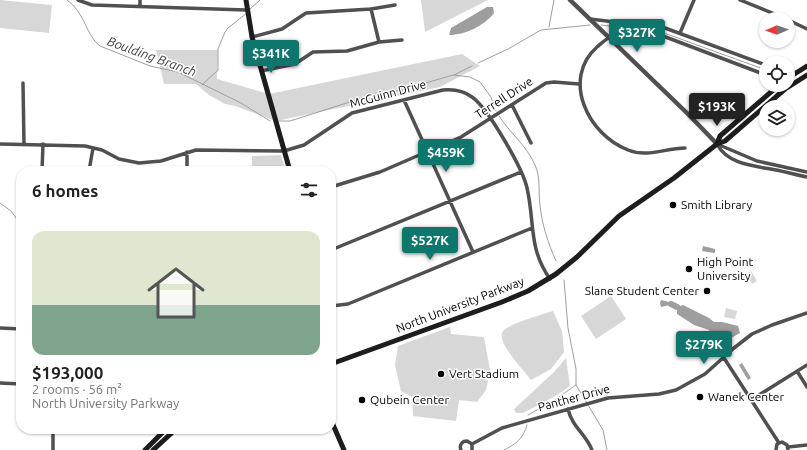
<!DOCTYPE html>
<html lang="en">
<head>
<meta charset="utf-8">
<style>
	body { margin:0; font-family:Ubuntu,sans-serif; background:#f2f2f2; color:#202124; height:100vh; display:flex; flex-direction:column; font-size:15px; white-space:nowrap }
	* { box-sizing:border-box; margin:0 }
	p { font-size:13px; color:#757577 }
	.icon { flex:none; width:22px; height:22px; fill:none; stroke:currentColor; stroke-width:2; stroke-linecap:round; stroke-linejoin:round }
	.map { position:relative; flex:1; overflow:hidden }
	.sheet { position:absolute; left:16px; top:166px; width:320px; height:268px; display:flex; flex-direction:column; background:#fff; border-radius:16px; box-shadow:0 1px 3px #0004 }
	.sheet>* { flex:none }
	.needle { width:26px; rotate:268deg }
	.buttons { position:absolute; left:759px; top:12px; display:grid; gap:8px }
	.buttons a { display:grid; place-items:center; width:36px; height:36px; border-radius:50%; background:#fff; box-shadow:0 1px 3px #0004; font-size:20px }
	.price { position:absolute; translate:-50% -34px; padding:0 9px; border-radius:4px; background:#0f766e; color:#fff; font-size:13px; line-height:26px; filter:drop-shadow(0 1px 2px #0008) }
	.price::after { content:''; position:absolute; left:50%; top:24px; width:12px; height:9px; margin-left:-6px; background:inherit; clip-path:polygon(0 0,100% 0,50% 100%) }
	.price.selected { background:#222; color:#fff }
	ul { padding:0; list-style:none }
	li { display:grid; align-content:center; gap:8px; height:212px; padding:0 16px }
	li+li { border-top:1px solid #e0e0e0 }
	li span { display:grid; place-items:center; height:124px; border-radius:12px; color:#555 }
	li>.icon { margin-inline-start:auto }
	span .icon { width:72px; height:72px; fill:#fffc; stroke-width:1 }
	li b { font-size:17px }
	h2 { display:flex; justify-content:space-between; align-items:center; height:48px; padding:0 16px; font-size:17px }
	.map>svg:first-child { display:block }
	.green { fill:#d7d7d7 }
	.water { fill:#9e9e9e }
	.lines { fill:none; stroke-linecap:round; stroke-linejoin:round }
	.stream { stroke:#9e9e9e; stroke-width:1 }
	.river { stroke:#9e9e9e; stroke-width:6 }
	.minor { stroke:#505050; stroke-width:3.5 }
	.tertiary { stroke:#505050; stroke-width:4.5 }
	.secondary { stroke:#1d1d1d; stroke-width:5 }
	.poi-dot { fill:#000; stroke:#fff; stroke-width:1.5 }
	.labels { text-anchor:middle; stroke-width:3; stroke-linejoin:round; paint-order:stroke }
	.street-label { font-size:12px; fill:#000; stroke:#fff }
	.poi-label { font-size:12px; fill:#000; stroke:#fff; text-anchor:start }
	.water-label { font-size:13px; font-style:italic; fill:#3f3f3f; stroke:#fff }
</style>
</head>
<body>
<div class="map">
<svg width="807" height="450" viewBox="0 0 807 450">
	<rect width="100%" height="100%" fill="#fff"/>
	<path class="green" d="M0,0L52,5L49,33L0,28Z
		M421,0H488L425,32Z
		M156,50H218L217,79L269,94L462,54L480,66L440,87L276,121L235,106L225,104L209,95L196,84H164Z
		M281,155L286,171H252V156Z
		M751,271L757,281L752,284L746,274Z
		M611,296L626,319L596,339L581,316Z
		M726,308L737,311L735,319L724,317Z
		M553,311L562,331L564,352L551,369L531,380C525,372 498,344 502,333C504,325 544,314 553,311Z
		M450,327L451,334L484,337L490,370L486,373L485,379L488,381L486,390L477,402L459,400L456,421L413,416L412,397L401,391L395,365L398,346Z
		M566,358L570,386L557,395L523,413H516L514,409L554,372Z"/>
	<path class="water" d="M487,7H493L494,13C484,26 465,35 449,35L451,28Z
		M703,246L715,249V252L714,253L702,251Z
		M661,300L669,302L670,305L661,307L660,303Z
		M683,305L709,318L714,322H722L738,326L740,333L731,338H713L709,330L694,325L677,314V307Z
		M742,363L751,378L748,380L739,365Z"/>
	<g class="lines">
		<path class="stream" d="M67,0C85,12 86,36 100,46L150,66L178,72L241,103L270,121
			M250,9L260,0
			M601,25L664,33L766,70
			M549,27L554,0
			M478,63L508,49L541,30L590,25
			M454,75L472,66
			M202,85L218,70V49L225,32L228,28L247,13
			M499,116C510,133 527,146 535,165C541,178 538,192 540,205C542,225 548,243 556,261
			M279,121H290L375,94L402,90L453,75L470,77L480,82L491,97L496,111
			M0,203L11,211L21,225
			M564,280L568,328L576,369V385L603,430L607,450
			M528,415L553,401L576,385
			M504,450C516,444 523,439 527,425"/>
		<path class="river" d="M671,304L677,307"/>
		<path class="minor" d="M78,0L92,5L246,10
			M740,0L787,19
			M140,7V0
			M371,9L395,5
			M590,19L665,28L766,65
			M788,20L807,29
			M680,33L694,0
			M252,37L282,29L306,13L371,9L379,42L347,51L313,52L295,64L261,71
			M379,42L402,40
			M23,83L24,145
			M404,100L473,252
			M512,105L531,143
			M0,144L85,146L102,150L119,159L139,163L161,161L196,150L284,151L304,145L352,113L443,90C454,89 463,90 472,97C488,108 523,169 527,188C535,222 528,248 550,279
			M717,144C728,165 755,166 776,170C786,172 797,175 807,177
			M717,144L757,161L807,172
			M685,148C665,148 648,158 628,150C588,135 561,79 597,47C603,42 608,37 615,34L645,33L663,36L758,72L766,76
			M187,152V171
			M42,171L43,144
			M89,171L93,148
			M331,187L380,172L461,137L546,83L554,82L579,84
			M331,250L521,172
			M331,306L348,304L532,228
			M0,328L21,329
			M724,358L779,443
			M797,371L807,387
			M0,383L21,384
			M751,400L807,365
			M568,409C572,427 586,434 592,450
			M53,429V450
			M472,444L502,428L608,398L659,394L676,390L705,374L734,348L752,334L772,325L807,313
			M472,444V450
			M788,447L807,445
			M461,450C459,445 462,441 467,441L472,444
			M776,450L777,444L782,442L787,445L788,450"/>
		<path class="tertiary" d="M570,0L689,115L717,144"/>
		<path class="secondary" d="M246,0L252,37L290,171
			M788,78L807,66
			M717,144L720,136L779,85
			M331,364L502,302L528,291L556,274L577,257L619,216L674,178L717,144L725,141L785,89L807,75
			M331,420L344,450
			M145,450L166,429
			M153,450L176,429"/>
	</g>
	<g class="poi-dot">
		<circle cx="673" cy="205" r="4"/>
		<circle cx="689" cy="269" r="4"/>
		<circle cx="707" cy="291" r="4"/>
		<circle cx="441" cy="374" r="4"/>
		<circle cx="700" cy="397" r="4"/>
		<circle cx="362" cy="400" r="4"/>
	</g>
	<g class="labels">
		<g class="street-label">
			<text transform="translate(388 94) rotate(-15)" y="4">McGuinn Drive</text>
			<text transform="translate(504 98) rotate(-33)" y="4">Terrell Drive</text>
			<text transform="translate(460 305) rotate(-21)" y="4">North University Parkway</text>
			<text transform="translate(574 398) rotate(-15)" y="4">Panther Drive</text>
		</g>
		<g class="poi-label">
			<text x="681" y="209">Smith Library</text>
			<text x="697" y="266">High Point<tspan x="697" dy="14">University</tspan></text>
			<text x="699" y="295" text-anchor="end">Slane Student Center</text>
			<text x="449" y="378">Vert Stadium</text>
			<text x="708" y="401">Wanek Center</text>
			<text x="370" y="404">Qubein Center</text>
		</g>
		<g class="water-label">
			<text transform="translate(152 56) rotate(20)" y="5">Boulding Branch</text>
		</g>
	</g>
</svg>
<div class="buttons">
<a><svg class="needle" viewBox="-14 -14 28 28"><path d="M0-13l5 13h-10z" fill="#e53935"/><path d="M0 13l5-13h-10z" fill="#757577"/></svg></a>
<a><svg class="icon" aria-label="locate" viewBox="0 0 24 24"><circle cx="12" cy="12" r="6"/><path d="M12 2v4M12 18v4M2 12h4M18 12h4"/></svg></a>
<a><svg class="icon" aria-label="layers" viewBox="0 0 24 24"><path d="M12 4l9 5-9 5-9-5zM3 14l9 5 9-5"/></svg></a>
</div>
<b class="price" style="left:637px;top:53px">$327K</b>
<b class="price" style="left:271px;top:74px">$341K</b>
<b class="price selected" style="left:717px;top:127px">$193K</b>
<b class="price" style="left:446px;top:173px">$459K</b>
<b class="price" style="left:430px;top:261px">$527K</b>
<b class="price" style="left:704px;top:365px">$279K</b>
<section class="sheet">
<h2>6 homes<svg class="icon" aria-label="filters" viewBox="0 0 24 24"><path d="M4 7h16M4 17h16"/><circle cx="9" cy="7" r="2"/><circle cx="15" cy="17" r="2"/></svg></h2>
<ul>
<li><span style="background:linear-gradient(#dfe7d0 60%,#7fa58c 0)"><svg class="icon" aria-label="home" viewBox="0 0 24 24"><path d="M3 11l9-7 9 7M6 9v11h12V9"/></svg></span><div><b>$193,000</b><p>2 rooms · 56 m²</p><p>North University Parkway</p></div></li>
</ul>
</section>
</div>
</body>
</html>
